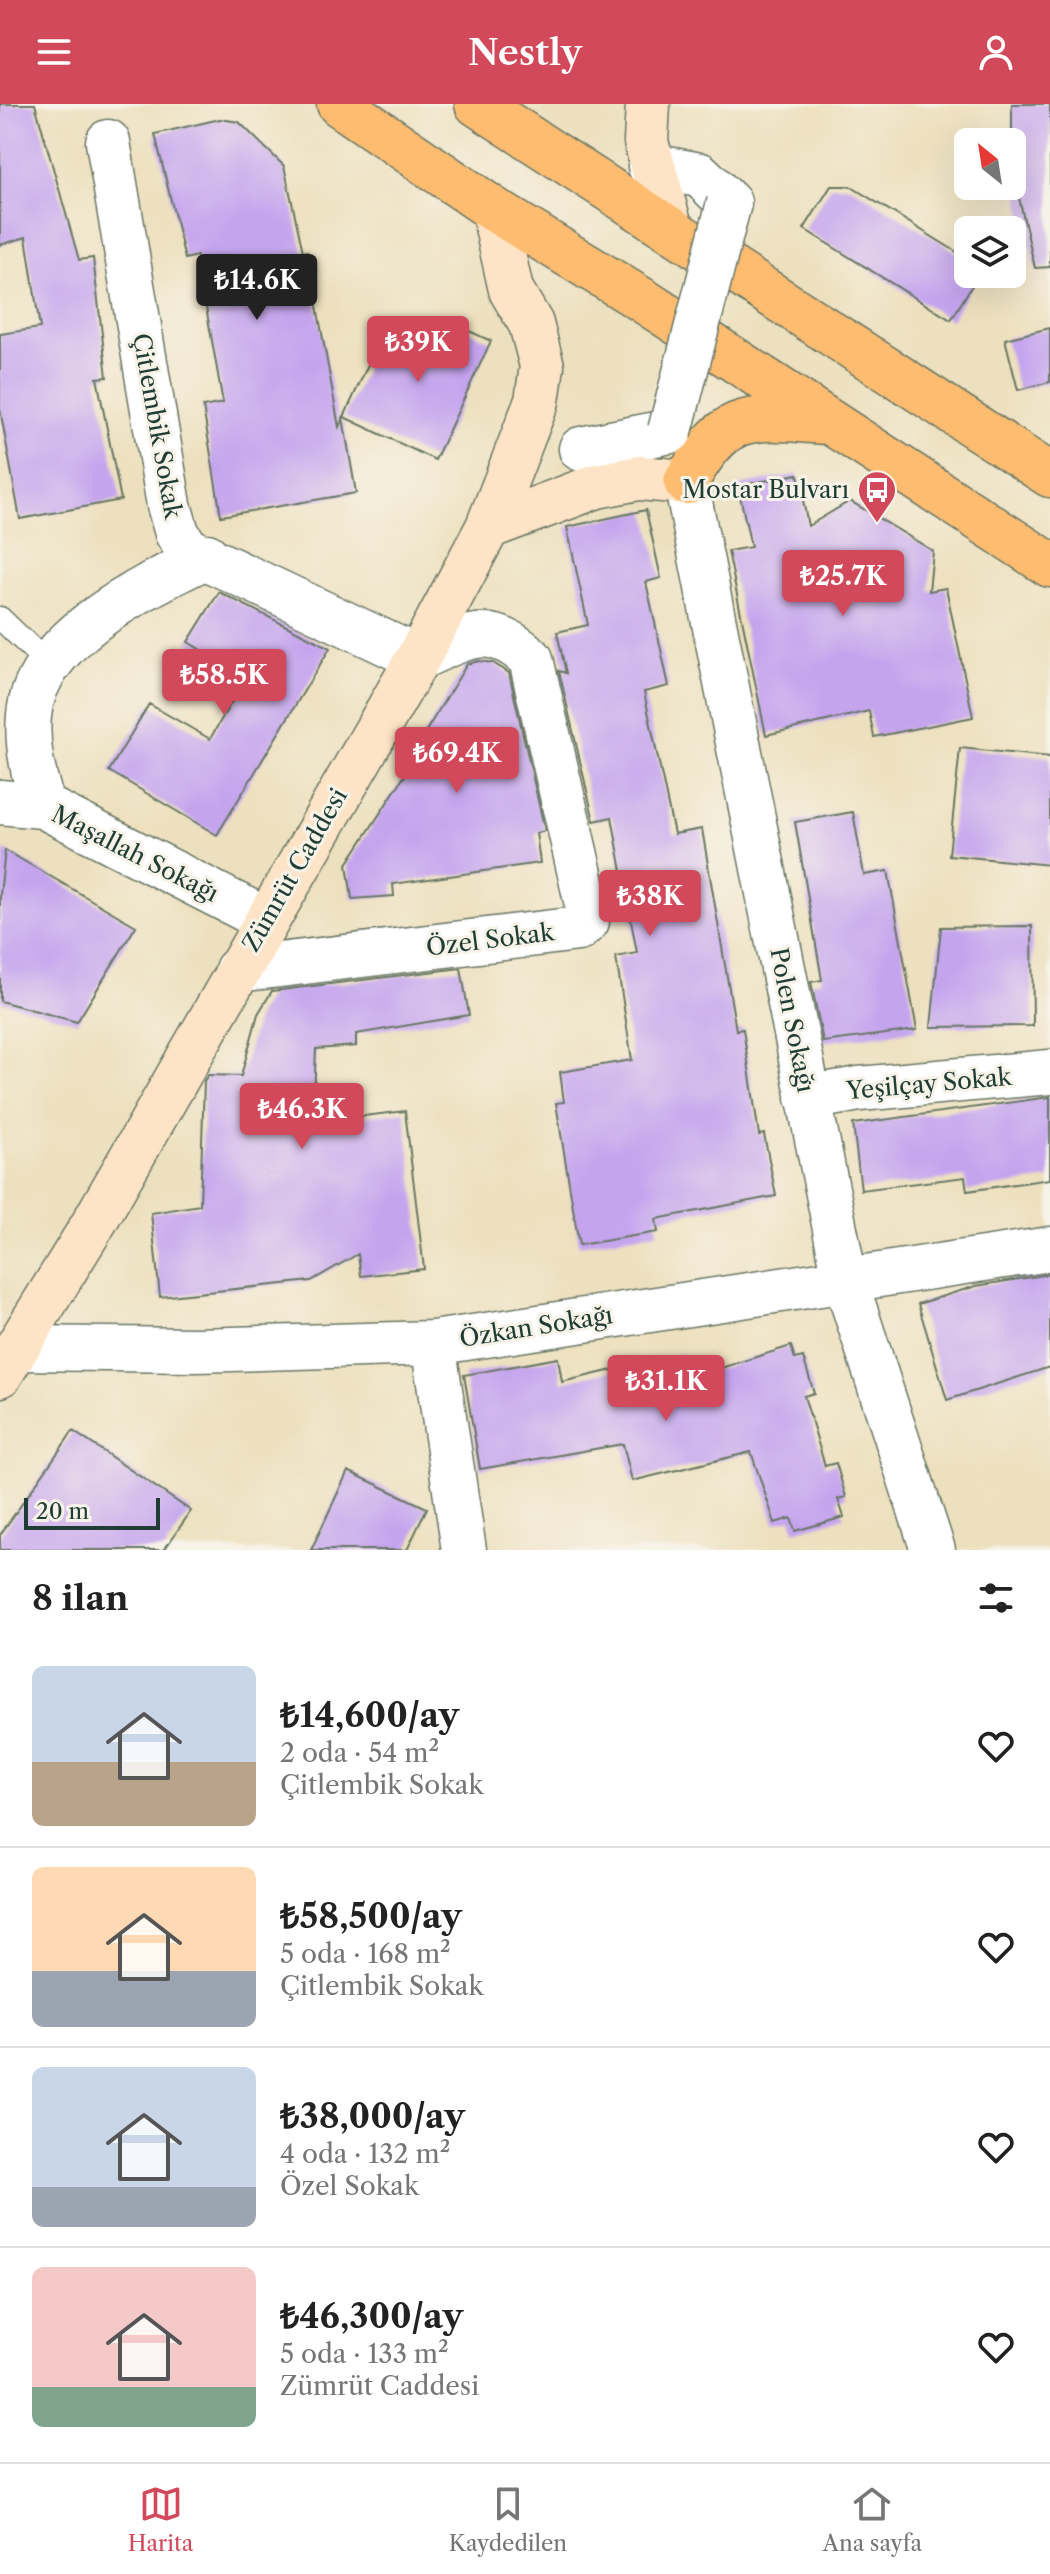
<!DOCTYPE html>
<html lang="tr">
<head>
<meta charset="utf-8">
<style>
	body { margin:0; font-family:"Libre Caslon Text",serif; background:#f2f2f2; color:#222; height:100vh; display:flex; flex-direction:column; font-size:30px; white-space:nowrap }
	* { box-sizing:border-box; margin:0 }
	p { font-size:26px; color:#767676 }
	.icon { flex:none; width:44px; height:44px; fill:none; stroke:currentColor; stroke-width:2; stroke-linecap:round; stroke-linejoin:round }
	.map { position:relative; height:1446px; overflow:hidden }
	.sheet { display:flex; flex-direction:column; background:#fff; flex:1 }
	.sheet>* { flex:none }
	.needle { width:52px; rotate:330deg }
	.controls { position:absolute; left:954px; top:24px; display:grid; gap:16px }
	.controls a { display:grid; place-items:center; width:72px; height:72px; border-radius:12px; background:#fff; box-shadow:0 8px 32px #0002; font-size:40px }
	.scale { position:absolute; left:24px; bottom:20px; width:136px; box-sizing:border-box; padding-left:8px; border:4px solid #1f3d34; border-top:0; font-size:22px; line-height:28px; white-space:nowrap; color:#1f3d34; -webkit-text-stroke:6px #f7f3e8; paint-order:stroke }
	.price { position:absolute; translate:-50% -68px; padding:0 18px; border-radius:8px; background:#d1495b; color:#fff; font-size:26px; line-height:52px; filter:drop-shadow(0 2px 4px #0008) }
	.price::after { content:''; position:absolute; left:50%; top:48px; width:24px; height:18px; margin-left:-12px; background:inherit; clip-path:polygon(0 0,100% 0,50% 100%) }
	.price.on { background:#222; color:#fff }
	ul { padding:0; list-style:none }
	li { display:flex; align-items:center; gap:24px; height:200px; padding:0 32px }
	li+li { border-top:2px solid #e0e0e0 }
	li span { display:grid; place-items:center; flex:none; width:224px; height:160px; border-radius:12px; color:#555 }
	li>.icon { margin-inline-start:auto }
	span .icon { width:96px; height:96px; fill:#fffc; stroke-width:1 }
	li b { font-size:34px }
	h2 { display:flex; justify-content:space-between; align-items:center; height:96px; padding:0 32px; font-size:34px }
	header { display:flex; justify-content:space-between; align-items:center; height:104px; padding:0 32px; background:#d1495b; color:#fff; font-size:36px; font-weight:600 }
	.menu { display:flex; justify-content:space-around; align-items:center; height:112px; border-top:2px solid #e0e0e0; background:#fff; font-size:22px; color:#767676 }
	.menu a { display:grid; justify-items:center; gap:4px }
	.menu .on { color:#d1495b }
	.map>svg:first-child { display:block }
	.building { fill:#c5a4ee }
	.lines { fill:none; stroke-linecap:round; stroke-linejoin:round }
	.lane-casing { stroke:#677664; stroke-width:25 }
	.street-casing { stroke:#677664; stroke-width:47 }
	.secondary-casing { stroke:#677664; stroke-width:47 }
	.primary-casing { stroke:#677664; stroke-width:47 }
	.lane { stroke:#fff; stroke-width:22 }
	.street { stroke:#fff; stroke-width:44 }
	.secondary { stroke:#fee4c6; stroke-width:44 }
	.primary { stroke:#fdbc70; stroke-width:44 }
	.street-bridge-casing { stroke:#677664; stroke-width:47; stroke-linecap:butt }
	.street-bridge { stroke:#fff; stroke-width:44 }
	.labels { text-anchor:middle; stroke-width:6; stroke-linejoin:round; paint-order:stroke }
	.street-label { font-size:24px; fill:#1f3d34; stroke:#f7f3e8 }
	.poi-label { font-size:24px; fill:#1f3d34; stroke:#f7f3e8; text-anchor:end }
</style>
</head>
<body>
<header><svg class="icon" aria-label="menu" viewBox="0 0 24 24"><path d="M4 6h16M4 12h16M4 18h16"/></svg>Nestly<svg class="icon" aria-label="person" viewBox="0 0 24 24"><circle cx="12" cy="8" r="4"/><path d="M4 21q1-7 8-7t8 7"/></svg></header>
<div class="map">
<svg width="1050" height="1446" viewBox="0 0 1050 1446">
	<rect width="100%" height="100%" fill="#f7f3e8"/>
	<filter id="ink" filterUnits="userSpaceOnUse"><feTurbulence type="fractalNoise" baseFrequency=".0125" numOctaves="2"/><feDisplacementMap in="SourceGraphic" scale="16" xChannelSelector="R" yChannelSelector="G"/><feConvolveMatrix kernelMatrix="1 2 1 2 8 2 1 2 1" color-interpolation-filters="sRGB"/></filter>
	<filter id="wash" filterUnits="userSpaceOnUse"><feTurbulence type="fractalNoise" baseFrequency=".006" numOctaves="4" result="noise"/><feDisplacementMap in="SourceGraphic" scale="32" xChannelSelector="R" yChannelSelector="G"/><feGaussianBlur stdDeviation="1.8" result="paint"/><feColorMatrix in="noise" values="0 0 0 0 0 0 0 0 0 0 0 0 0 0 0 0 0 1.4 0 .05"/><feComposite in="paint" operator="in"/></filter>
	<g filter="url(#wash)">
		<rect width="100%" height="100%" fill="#ede0be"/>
		<g id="blocks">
			<path class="building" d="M0,0H35L79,156L93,154L107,273L97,274L121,396L20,415L0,305V230L40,224L26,133L0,141Z
				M1012,0H1050V163L1035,164L1012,63Z
				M220,15L239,18L284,62L303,148L307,147L339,323L343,314L356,389L221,412L203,303L223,299L197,152L185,155L155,30Z
				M831,82H850L968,155V170H979L951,216L804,125Z
				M403,214L435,228L441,214L491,237L435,356L344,313L383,228L394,233Z
				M1050,224V278L1018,286L1005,235Z
				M798,370L808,422L850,397L933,447L929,487L946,484L973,613L874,633L869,607L766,631L728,447L751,443L738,382Z
				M646,406L661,474L646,478L669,582L644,588L674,730L702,725L736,926L743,925L759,1031L764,1030L776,1092L656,1115L658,1128L579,1141L556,999L564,998L560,968L632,956L616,853L637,849L612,713L594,717L559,567L566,569L557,528L588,521L567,423Z
				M219,488L330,544L217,731L109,667L149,600L210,635L246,573L188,538Z
				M479,557L493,559L509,569L545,727L536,729L540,759L393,780L394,792L352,795L347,760L409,665L402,666L467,560Z
				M960,644L1050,653V761L949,751Z
				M853,708L864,771L888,767L917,926L823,938L811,878L822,876L795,718Z
				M5,746L136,822L77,918L0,897V791Z
				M1032,822L1033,922L931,923L941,823Z
				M461,864L469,911L356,930V942L316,945L313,1018L405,1007L424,1165L361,1172L358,1150L311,1177L160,1193L151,1109L200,1101L204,977L208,971L241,972L258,910L272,887Z
				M1050,993V1075L967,1087L965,1073L861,1086L853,1020Z
				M1050,1170V1263L947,1296L918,1200L976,1182Z
				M791,1242L795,1255L803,1253L814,1289L804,1292L825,1362L836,1359L846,1393L838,1395L844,1413L795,1427L791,1414L775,1419L751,1348L632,1377L623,1340L480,1365L464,1271L558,1254L562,1278L680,1250L686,1275Z
				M73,1327L191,1407L164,1446H0V1431Z
				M348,1367L427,1404L407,1446H311Z"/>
		</g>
	</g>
	<g filter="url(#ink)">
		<use href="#blocks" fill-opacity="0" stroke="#677664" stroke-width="2"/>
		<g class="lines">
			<defs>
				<path id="lane" d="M0,514L50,562"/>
				<path id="street" d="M108,38L169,401L177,429L187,445L418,554C465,534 489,515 531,555L588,805L587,817L578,825L237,866
					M650,62L700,71L729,99
					M581,345L670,327
					M686,378L845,1175L933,1446
					M0,698L43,702L266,816
					M43,702C34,672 26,643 29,611C36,533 146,482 207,452
					M808,994L859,985L1050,968
					M433,1239L464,1446
					M17,1244L197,1246L433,1239L1050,1145"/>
				<path id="secondary" d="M648,0L646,38L670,122
					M488,423L597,382L639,374L686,378
					M0,1271L91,1124L418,554L488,423L537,297L542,262L531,220L511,186L493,105"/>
				<path id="primary" d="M339,0L493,105L644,197L1050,461
					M477,0L1050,371
					M686,378C728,302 752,314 830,318"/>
			</defs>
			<use href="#lane" class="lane-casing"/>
			<use href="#street" class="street-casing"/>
			<use href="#secondary" class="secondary-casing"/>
			<use href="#primary" class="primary-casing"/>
			<use href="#lane" class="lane"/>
			<use href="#street" class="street"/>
			<use href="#secondary" class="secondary"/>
			<use href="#primary" class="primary"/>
			<defs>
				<path id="street-bridge" d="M670,327L729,99"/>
			</defs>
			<use href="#street-bridge" class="street-bridge-casing"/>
			<use href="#street-bridge" class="street-bridge"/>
		</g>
	</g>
	<defs>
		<symbol id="bus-pin" viewBox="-11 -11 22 30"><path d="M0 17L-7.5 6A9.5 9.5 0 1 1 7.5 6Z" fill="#d1495b" stroke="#f7f3e8"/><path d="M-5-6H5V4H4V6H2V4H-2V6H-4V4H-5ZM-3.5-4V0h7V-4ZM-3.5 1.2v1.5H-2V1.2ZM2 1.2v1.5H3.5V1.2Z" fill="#fff"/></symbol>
	</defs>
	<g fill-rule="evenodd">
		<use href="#bus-pin" x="855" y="364" width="44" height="60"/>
	</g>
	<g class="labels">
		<g class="street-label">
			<text transform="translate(157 322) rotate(80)" y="8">Çitlembik Sokak</text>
			<text transform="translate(135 750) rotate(27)" y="8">Maşallah Sokağı</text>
			<text transform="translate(295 766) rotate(-60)" y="8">Zümrüt Caddesi</text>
			<text transform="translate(490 836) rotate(-7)" y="8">Özel Sokak</text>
			<text transform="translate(792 916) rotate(79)" y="8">Polen Sokağı</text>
			<text transform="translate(929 980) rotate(-5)" y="8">Yeşilçay Sokak</text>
			<text transform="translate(536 1223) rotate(-9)" y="8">Özkan Sokağı</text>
		</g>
		<g class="poi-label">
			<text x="849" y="394">Mostar Bulvarı</text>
		</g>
	</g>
</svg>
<div class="controls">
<a><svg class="needle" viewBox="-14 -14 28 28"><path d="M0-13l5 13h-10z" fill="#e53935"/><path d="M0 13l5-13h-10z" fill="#767676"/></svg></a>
<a><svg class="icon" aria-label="layers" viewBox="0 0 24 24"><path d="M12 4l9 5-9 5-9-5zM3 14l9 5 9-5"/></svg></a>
</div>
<div class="scale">20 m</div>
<b class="price on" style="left:257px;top:218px">₺14.6K</b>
<b class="price" style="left:418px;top:280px">₺39K</b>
<b class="price" style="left:843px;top:514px">₺25.7K</b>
<b class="price" style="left:224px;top:613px">₺58.5K</b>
<b class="price" style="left:457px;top:691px">₺69.4K</b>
<b class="price" style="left:650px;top:834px">₺38K</b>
<b class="price" style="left:302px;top:1047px">₺46.3K</b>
<b class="price" style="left:666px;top:1319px">₺31.1K</b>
</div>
<section class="sheet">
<h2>8 ilan<svg class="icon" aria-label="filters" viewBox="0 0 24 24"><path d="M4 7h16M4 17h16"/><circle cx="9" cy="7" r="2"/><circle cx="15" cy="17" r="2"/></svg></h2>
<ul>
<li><span style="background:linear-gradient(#c9d6e8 60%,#b9a48a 0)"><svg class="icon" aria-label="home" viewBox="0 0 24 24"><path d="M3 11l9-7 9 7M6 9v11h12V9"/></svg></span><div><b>₺14,600/ay</b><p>2 oda · 54 m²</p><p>Çitlembik Sokak</p></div><svg class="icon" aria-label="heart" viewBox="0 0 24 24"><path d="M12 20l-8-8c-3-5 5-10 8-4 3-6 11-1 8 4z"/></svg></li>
<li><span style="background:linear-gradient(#ffd9b3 65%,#9aa5b1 0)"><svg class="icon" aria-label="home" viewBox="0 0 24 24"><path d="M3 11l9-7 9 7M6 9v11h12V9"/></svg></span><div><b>₺58,500/ay</b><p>5 oda · 168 m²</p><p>Çitlembik Sokak</p></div><svg class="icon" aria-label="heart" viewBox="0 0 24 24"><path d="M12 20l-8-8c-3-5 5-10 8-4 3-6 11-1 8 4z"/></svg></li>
<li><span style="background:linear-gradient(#c9d6e8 75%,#9aa5b1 0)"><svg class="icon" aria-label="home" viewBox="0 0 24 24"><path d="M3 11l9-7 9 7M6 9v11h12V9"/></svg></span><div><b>₺38,000/ay</b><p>4 oda · 132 m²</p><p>Özel Sokak</p></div><svg class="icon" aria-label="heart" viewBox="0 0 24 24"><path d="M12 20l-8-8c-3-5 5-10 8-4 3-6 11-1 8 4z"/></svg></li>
<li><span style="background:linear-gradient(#f6c9c9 75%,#7fa58c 0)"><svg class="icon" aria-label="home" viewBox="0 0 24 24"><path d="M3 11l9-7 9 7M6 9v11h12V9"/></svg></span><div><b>₺46,300/ay</b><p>5 oda · 133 m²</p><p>Zümrüt Caddesi</p></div><svg class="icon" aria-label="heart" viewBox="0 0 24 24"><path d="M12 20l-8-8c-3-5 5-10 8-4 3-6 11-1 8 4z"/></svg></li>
</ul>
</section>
<nav class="menu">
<a class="on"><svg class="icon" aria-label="map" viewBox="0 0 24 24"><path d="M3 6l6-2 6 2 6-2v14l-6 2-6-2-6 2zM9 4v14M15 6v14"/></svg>Harita</a>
<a><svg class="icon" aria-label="saved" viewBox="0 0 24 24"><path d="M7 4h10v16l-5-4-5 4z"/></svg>Kaydedilen</a>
<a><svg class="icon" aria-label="home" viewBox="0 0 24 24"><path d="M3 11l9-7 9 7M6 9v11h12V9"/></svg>Ana sayfa</a>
</nav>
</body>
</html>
